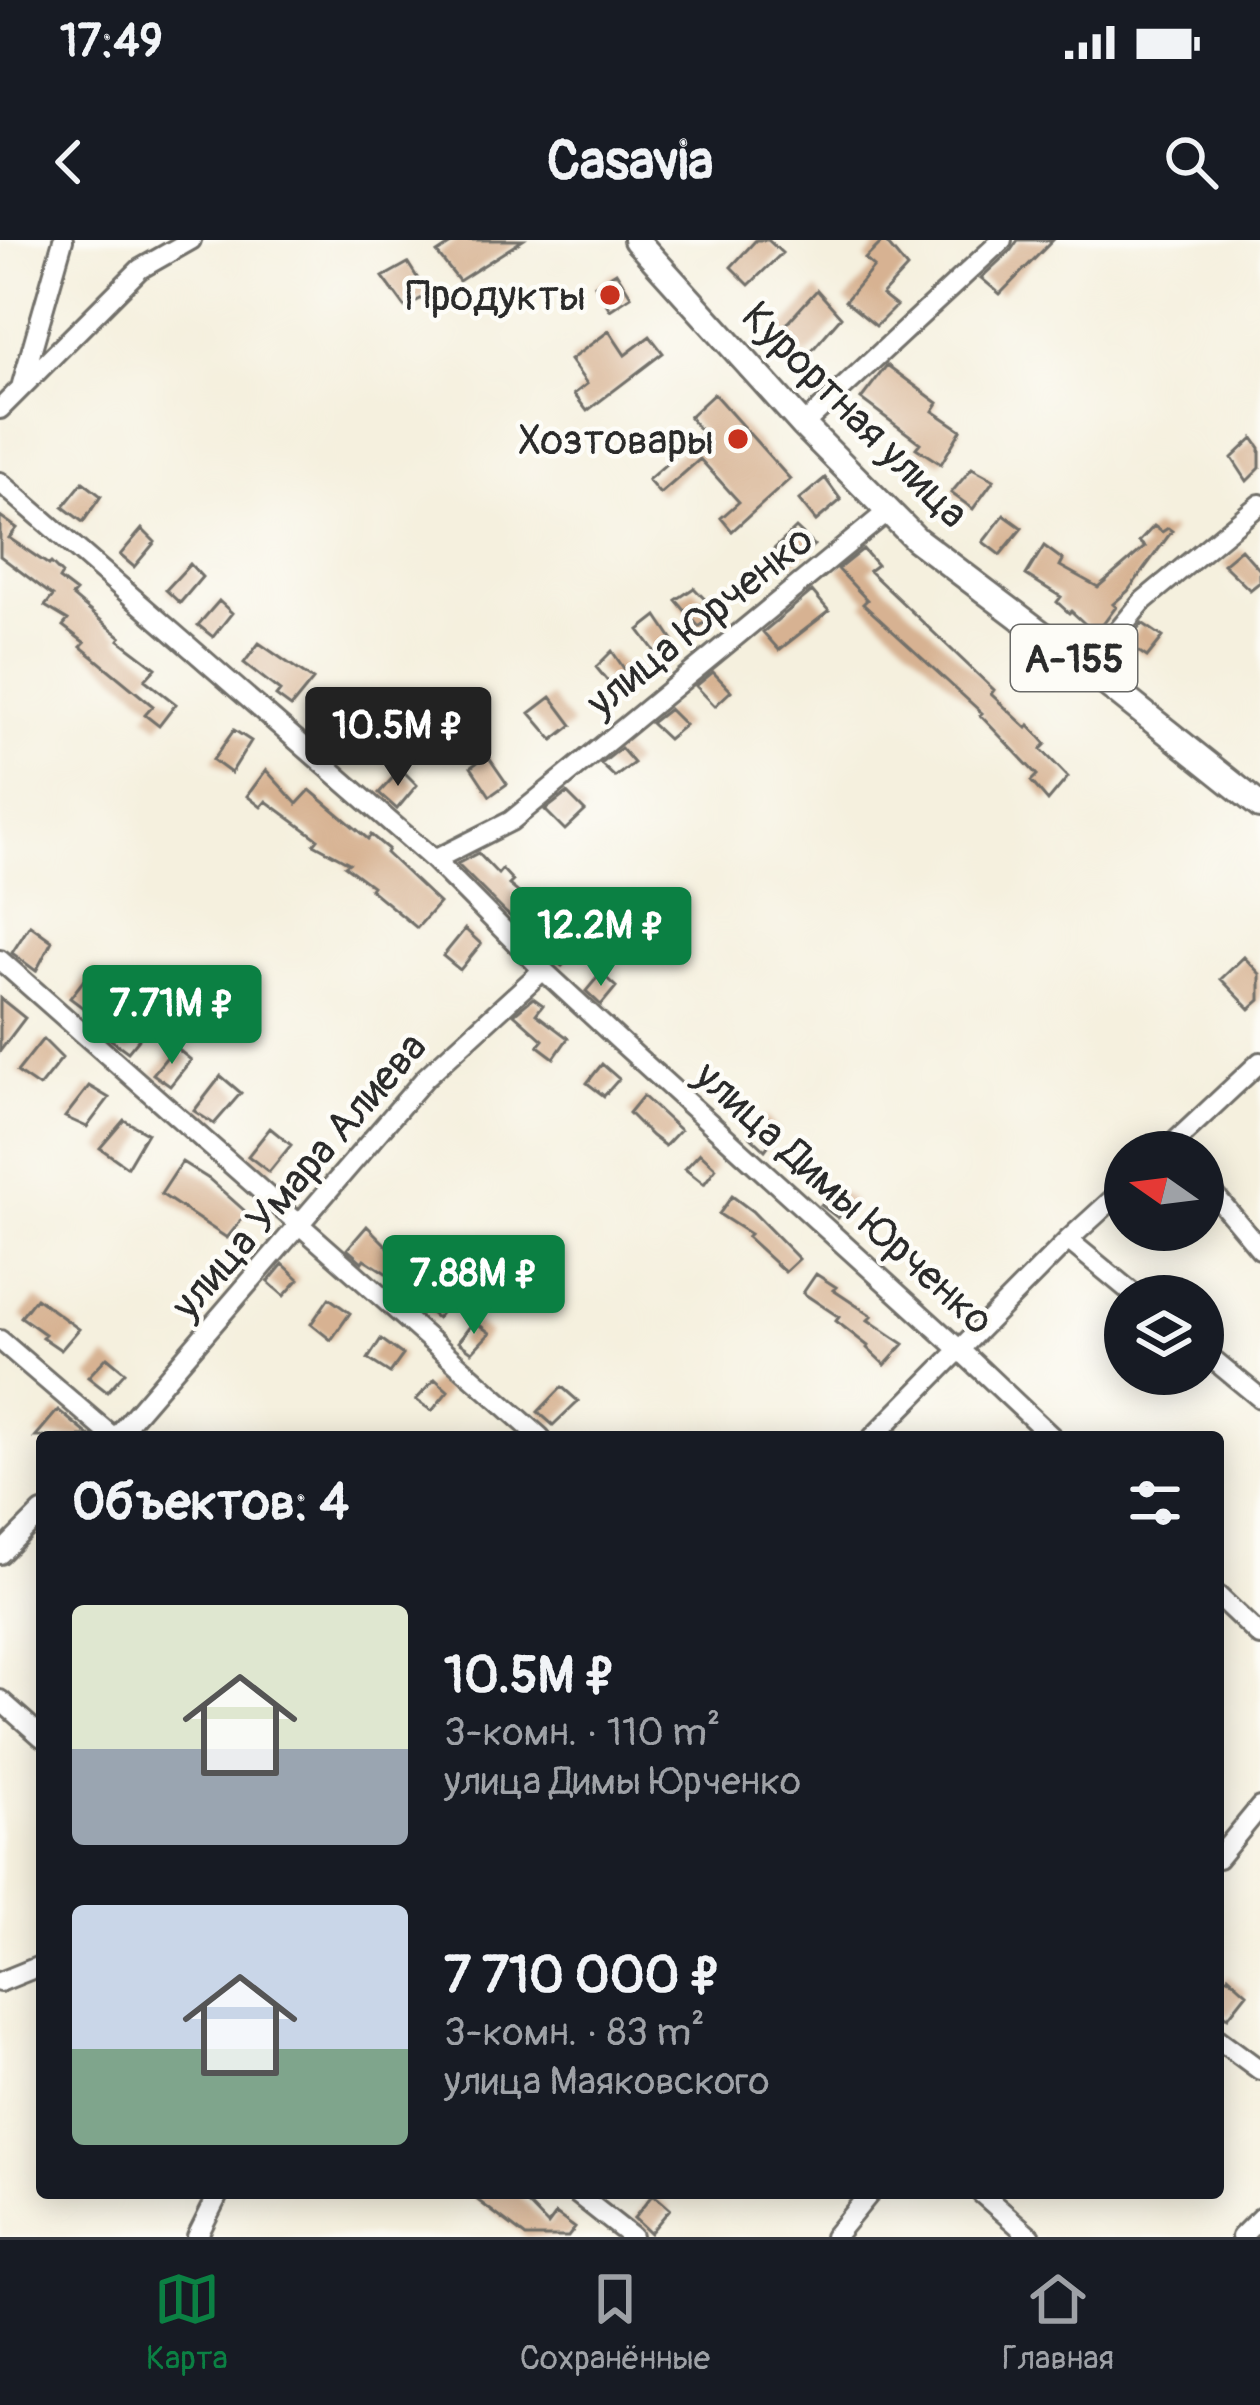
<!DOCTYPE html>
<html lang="ru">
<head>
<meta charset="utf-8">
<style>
	body { margin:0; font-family:Pangolin,sans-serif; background:#242831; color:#f1f3f6; height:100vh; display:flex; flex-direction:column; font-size:45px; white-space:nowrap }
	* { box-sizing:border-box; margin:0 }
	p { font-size:39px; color:#9ea1a6 }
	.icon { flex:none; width:66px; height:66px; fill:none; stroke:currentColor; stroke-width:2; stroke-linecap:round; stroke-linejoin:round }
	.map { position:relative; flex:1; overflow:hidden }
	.side { position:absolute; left:36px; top:1191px; width:1188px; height:768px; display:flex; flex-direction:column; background:#171b24; border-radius:12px; box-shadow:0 6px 30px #0003 }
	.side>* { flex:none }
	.needle { width:78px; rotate:284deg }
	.tools { position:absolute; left:1104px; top:891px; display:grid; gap:24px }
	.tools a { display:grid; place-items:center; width:120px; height:120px; border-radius:50%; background:#171b24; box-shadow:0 6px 30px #0003; font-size:60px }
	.price { position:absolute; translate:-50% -102px; padding:0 27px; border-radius:12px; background:#0b8043; color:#fff; font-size:39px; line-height:78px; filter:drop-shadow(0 3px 6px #0008) }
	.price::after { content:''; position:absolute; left:50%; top:72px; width:36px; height:27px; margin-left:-18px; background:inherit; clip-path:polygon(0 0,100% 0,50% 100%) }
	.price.on { background:#222; color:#fff }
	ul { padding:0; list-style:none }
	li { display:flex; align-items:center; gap:36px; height:300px; padding:0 36px }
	li span { display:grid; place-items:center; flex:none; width:336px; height:240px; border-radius:12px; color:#555 }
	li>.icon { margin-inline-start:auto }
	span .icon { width:144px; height:144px; fill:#fffc; stroke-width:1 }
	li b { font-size:51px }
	h2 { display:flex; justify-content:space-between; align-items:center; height:144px; padding:0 36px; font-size:51px }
	.status { display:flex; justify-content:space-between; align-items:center; height:84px; padding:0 60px; background:#171b24; direction:ltr }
	.status svg { height:33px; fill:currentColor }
	header { display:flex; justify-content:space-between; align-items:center; height:156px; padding:0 36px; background:#171b24; font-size:54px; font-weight:700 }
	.tabs { display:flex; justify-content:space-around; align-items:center; height:168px; border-top:3px solid #363941; background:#171b24; font-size:33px; color:#9ea1a6 }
	.tabs a { display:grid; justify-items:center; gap:6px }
	.tabs .on { color:#0b8043 }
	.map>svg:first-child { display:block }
	.building { fill:#d7b292 }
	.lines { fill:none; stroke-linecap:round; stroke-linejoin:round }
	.minor-casing { stroke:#72706a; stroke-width:24 }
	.major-casing { stroke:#72706a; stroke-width:30 }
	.minor { stroke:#fff; stroke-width:18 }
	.major { stroke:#fff; stroke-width:24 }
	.poi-dot { fill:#c8321e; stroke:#fdfcf7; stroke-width:4.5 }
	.labels { text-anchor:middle; stroke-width:9; stroke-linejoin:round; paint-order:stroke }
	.shield { fill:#fdfcf7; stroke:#6a6a68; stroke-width:3 }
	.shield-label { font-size:39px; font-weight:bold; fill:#2b2b2b }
	.poi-label { font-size:42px; fill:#2b2b2b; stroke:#fdfcf7; text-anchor:end }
	.street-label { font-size:42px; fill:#2b2b2b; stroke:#fdfcf7 }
</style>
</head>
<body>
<div class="status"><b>17:49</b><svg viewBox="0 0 49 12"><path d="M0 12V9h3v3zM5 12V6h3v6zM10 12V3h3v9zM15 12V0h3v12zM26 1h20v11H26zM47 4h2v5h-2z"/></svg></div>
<header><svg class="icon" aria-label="back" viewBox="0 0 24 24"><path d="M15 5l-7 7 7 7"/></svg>Casavia<svg class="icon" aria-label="search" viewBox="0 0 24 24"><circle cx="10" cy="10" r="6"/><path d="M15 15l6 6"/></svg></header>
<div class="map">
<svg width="1260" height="1997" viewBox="0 0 1260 1997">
	<rect width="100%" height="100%" fill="#fdfcf7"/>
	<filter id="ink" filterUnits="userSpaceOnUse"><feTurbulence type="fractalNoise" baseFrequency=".00833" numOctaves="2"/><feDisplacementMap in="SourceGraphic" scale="24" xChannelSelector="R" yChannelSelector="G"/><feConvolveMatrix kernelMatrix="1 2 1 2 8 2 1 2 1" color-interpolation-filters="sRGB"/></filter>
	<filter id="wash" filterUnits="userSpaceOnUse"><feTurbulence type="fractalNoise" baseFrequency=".004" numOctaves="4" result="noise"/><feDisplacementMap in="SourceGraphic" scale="48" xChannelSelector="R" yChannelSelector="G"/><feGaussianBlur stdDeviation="2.7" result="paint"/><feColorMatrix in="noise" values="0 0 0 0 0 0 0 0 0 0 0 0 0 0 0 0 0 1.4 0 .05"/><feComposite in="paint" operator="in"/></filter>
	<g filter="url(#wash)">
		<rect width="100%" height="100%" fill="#f5f0de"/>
		<g id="blocks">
			<path class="building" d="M457,0H523L459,41L437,13Z
				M756,0H768L782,13L749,45L731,27Z
				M884,0L907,28L882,55L896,66L876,86L845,61L874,27L865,19Z
				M1018,0H1053L1000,54L981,38L1011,10Z
				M408,23L428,55L405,67L383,37Z
				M616,32L631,56L610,70L595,45Z
				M817,50L841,77L806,117L780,91Z
				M609,91L625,115L650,96L663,113L587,171L574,154L587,144L570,120Z
				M887,125L938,163L933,171L961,190L941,224L916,208L920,203L861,159Z
				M714,154L790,239L732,291L721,278L739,262L700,219L660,254L648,240L702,192L689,177Z
				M1253,198L1260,208V228L1247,241L1232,218Z
				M972,228L994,240L973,269L951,253Z
				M825,238L841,260L816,281L799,260Z
				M83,242L101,256L83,282L63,267Z
				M1004,275L1022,288L1000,315L983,302Z
				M0,276L17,288L9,298L49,325L51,323L62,334L59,339L76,352L72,356L121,397L119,400L156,428L145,440L176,464L159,486L145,475L153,466L81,407L85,403L63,386L68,380L45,366L53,356L0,316Z
				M1154,286L1162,292L1168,288L1172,291L1128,351L1113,364L1116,367L1096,394L1071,371L1069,373L1057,362L1061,357L1026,335L1044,306L1063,320L1060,326L1098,347L1145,307L1139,302Z
				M796,288L814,305L791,325L773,310Z
				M142,289L155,302L134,327L120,315Z
				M863,309L877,325L869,331L994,450L991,454L1027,488L1029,485L1046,504L1041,509L1068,537L1048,561L1031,541L1037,535L980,475L982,473L863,364L867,360L838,329Z
				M1241,309L1260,330V342L1250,350L1223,324Z
				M190,324L202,337L180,363L166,350Z
				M694,348L717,372L699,387L676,360Z
				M812,351L829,371L779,410L763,392Z
				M219,361L232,373L213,397L198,385Z
				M657,376L673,400L656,413L639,390Z
				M1142,383L1163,397L1147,417L1126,403Z
				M259,403L313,440L291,467L276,456L280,451L244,423Z
				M612,411L629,436L614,449L596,427Z
				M713,432L731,451L715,466L696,446Z
				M551,457L572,485L553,500L530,473Z
				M669,469L685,485L668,499L651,483Z
				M349,473L364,493L340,518L323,501Z
				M234,490L251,501L231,533L213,520Z
				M621,508L634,523L615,537L601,524Z
				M487,515L507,544L490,556L471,527Z
				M401,529L417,545L397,569L379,553Z
				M266,530L297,564L310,550L368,599L371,595L388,609L386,613L439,663L417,688L370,649L372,646L345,626L349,623L314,604L318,599L266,561L261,567L247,556Z
				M567,553L585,571L565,590L545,570Z
				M478,613L498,634L502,629L513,641L509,645L525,658L523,661L537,676L555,689L551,694L576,711L562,726L548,716L552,711L506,673L457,624Z
				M30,685L52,701L36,731L12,713Z
				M465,689L481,704L460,730L443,716Z
				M1244,717L1260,734V760L1250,769L1221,739Z
				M93,728L115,745L110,752L157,777L128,812L106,796L111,789L70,758Z
				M601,733L616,747L601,765L586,751Z
				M0,758L25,778L0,811Z
				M533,758L543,765L536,774L568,798L554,818L538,806L543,800L514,774Z
				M43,799L62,818L39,847L17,832Z
				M175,807L191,820L170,846L153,834Z
				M602,824L619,839L604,856L587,843Z
				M221,836L241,853L214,884L194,871Z
				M89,846L109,858L87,887L65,877Z
				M643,856L680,890L665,906L652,896L629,873Z
				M766,876L779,891L765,910L749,895Z
				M124,880L147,893L127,927L100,908Z
				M270,888L291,905L269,932L248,916Z
				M700,913L716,928L704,944L685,929Z
				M182,922L209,939L247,973L227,998L161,954Z
				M836,948L853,961L838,978L821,965Z
				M732,956L752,971L799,1019L785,1032L747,997L750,994L719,974Z
				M367,986L395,1014L399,1009L420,1022L403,1044L364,1019L362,1022L347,1009Z
				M283,1024L299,1039L284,1056L268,1042Z
				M816,1034L836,1047L833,1050L872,1076L868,1080L904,1104L885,1125L867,1108L868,1106L836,1081L839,1077L803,1053Z
				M438,1044L453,1057L437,1078L421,1065Z
				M36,1058L79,1089L61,1110L42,1097L45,1094L21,1077Z
				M329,1058L350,1073L331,1100L311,1084Z
				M474,1081L490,1093L472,1112L458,1102Z
				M381,1099L403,1115L390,1133L368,1119Z
				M107,1117L125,1132L107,1152L88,1137Z
				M435,1139L448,1151L432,1171L416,1160Z
				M562,1147L578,1161L553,1185L538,1172Z
				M58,1170L91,1197H35Z
				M1228,1736L1247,1753L1228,1777L1218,1770V1749Z
				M468,1953H517L548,1985L556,1974L575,1988L568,1997H526Z
				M653,1954L670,1969L650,1993L634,1978Z"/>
		</g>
	</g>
	<g filter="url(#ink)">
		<use href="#blocks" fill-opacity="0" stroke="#72706a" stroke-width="3"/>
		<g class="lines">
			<defs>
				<path id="minor" d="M22,144L63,0
					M0,169L140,29L191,0
					M803,185L1002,0
					M0,242L434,620L543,730L624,805L961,1111L1052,1197
					M1087,428L1143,361L1260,264
					M434,620L511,581L887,272
					M0,720L540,1197
					M1164,912L1260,822
					M1203,941L1260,1009
					M1068,1000L1136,1056
					M0,1100L113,1197
					M1203,1111L1260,1158
					M116,1197L426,837L543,730
					M873,1197L1068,1000L1125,948
					M0,1314L42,1272
					M1218,1356L1260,1396
					M0,1460L42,1497
					M1218,1618L1260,1567
					M0,1742L42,1725
					M1218,1799L1260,1830
					M576,1953L632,1997
					M981,1953L1031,1997
					M197,1997L219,1953
					M834,1997L870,1953
					M1241,1997L1260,1978"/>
				<path id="major" d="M636,0L803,185L916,299L1087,428L1260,566"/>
			</defs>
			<use href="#minor" class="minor-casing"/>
			<use href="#major" class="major-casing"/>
			<use href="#minor" class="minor"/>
			<use href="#major" class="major"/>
		</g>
	</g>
	<g class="poi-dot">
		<circle cx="610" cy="55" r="12"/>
		<circle cx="738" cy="199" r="12"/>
	</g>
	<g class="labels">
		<rect class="shield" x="1011" y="385" width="126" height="66" rx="9"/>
		<g class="shield-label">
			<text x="1074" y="432">А-155</text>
		</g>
		<g class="poi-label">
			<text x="586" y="70">Продукты</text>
			<text x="714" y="214">Хозтовары</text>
		</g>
		<g class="street-label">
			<text transform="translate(856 174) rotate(45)" y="15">Курортная улица</text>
			<text transform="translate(699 380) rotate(-39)" y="15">улица Юрченко</text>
			<text transform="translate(298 935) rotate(-49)" y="15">улица Умара Алиева</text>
			<text transform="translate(845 957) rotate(42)" y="15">улица Димы Юрченко</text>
		</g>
	</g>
</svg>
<div class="tools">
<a><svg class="needle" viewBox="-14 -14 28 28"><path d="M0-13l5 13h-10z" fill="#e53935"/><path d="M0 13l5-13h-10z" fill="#9ea1a6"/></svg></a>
<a><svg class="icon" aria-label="layers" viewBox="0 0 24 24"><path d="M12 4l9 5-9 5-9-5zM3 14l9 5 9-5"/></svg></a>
</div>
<b class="price on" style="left:398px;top:549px">10.5M ₽</b>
<b class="price" style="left:601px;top:749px">12.2M ₽</b>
<b class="price" style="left:172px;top:827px">7.71M ₽</b>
<b class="price" style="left:474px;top:1097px">7.88M ₽</b>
<section class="side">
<h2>Объектов: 4<svg class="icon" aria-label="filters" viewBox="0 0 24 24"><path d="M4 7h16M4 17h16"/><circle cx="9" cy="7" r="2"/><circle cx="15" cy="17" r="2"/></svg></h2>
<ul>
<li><span style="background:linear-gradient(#dfe7d0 60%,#9aa5b1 0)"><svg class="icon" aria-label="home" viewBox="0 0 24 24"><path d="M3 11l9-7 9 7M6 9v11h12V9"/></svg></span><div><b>10.5M ₽</b><p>3-комн. · 110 m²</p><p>улица Димы Юрченко</p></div></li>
<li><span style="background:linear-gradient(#c9d6e8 60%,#7fa58c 0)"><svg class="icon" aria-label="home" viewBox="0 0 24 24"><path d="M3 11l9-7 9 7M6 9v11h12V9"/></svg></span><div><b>7 710 000 ₽</b><p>3-комн. · 83 m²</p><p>улица Маяковского</p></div></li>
</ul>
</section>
</div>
<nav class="tabs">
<a class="on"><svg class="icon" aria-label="map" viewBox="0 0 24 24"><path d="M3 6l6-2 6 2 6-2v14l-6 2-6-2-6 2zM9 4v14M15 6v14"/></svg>Карта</a>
<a><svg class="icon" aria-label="saved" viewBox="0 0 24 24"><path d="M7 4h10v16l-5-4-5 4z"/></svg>Сохранённые</a>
<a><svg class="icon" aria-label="home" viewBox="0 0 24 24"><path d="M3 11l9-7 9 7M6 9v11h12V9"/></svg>Главная</a>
</nav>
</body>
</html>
